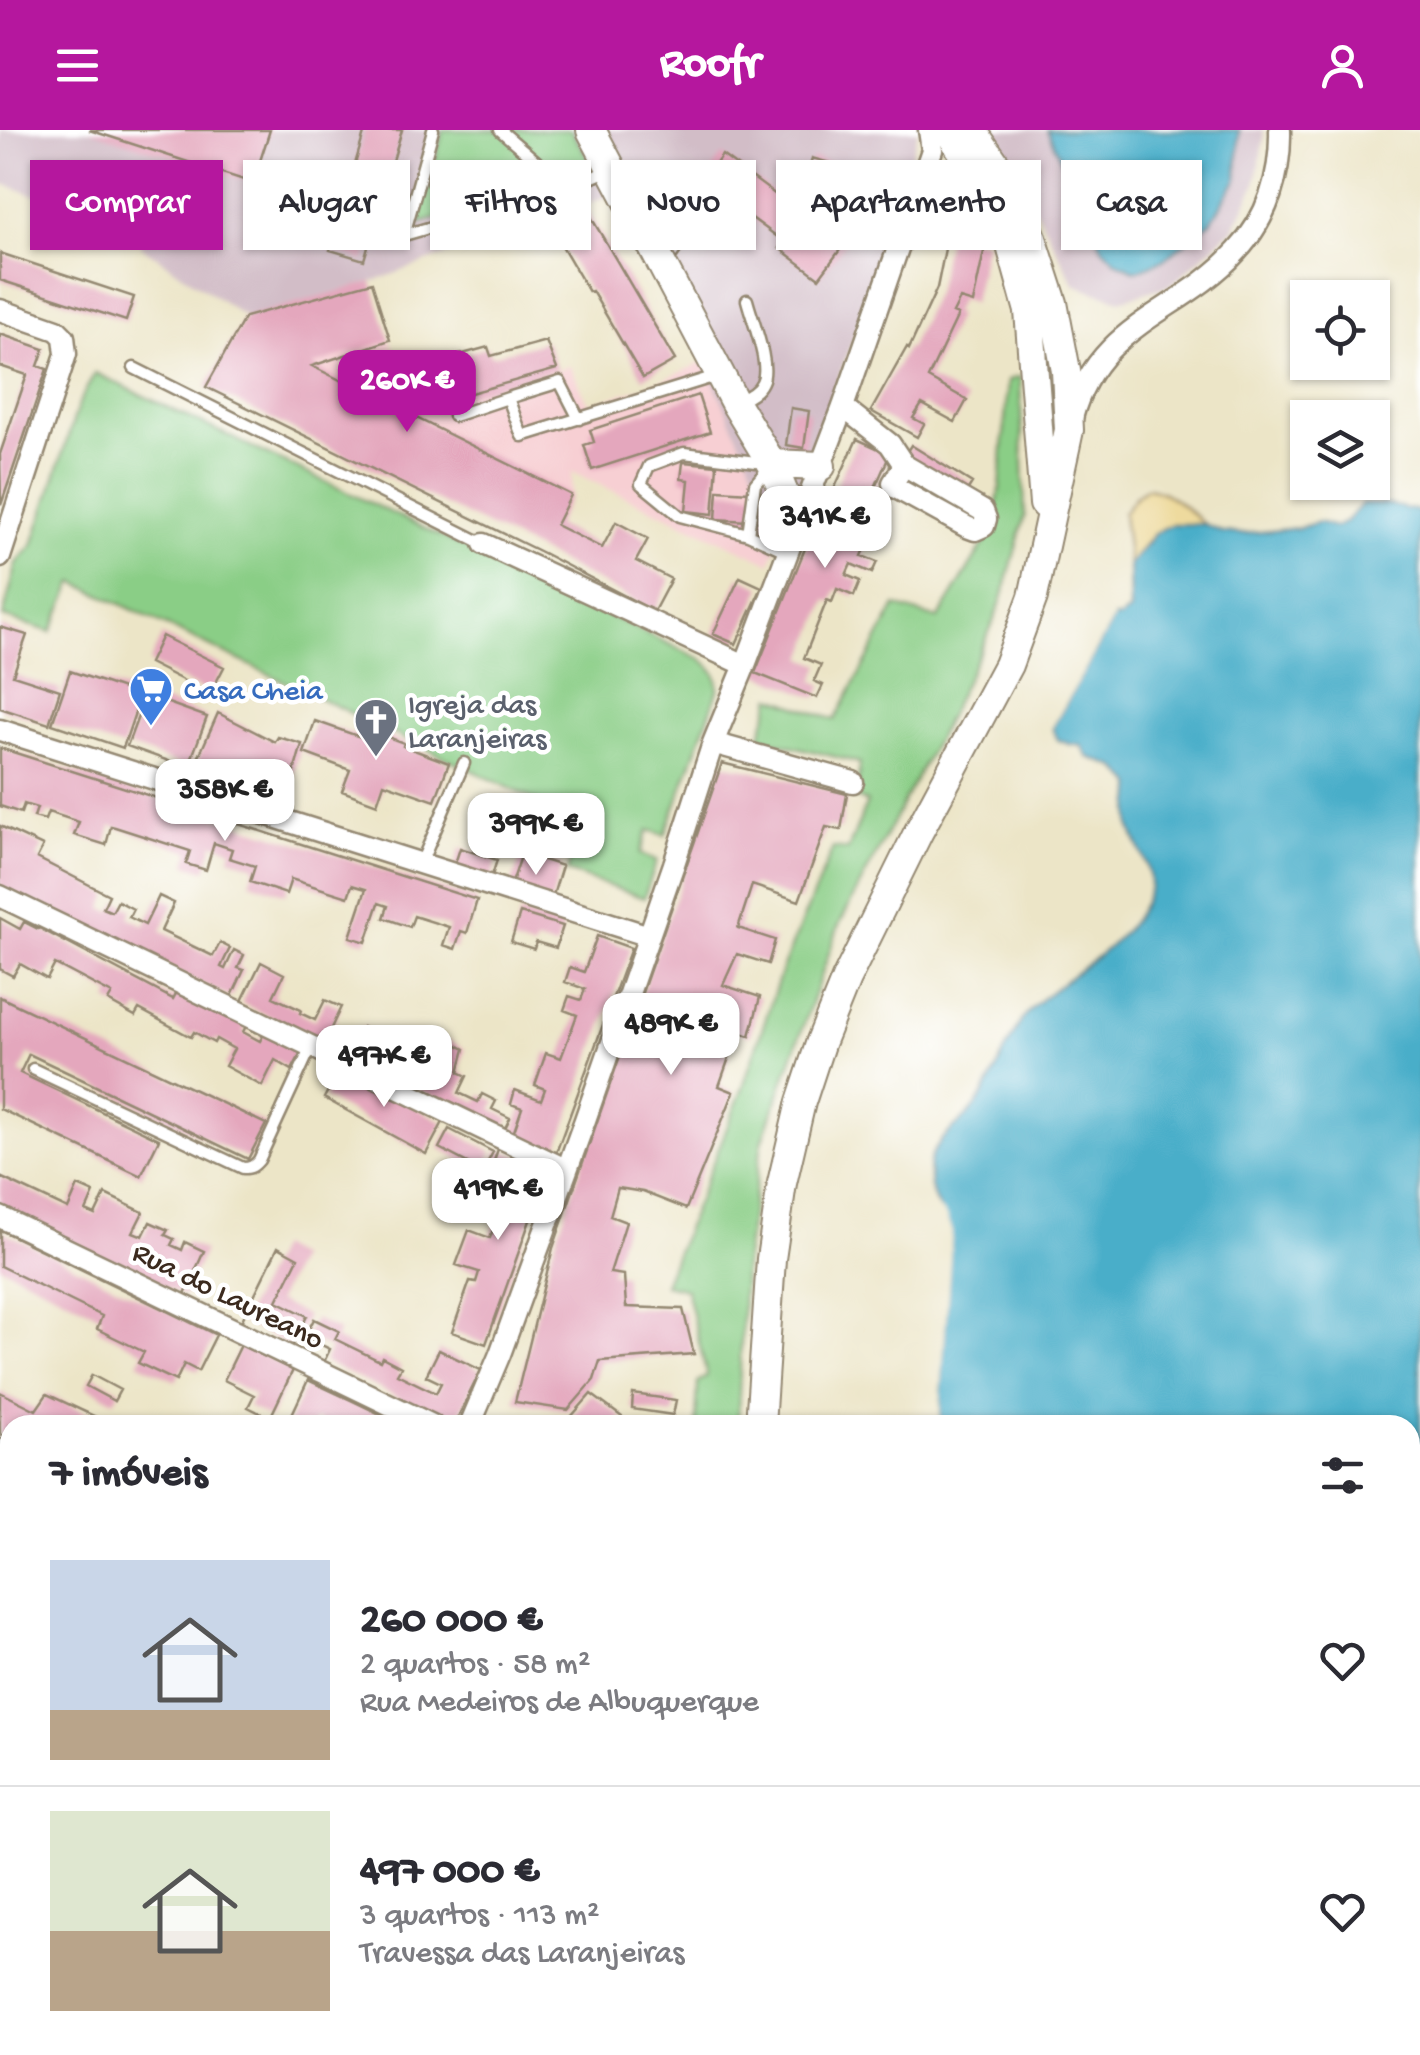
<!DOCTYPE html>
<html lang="pt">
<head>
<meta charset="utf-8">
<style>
	body { margin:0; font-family:"Gochi Hand",sans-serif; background:#f2f2f3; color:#2b2b33; height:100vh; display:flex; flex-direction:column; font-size:38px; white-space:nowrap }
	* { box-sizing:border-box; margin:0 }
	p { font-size:32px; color:#7c7c81 }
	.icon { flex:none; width:55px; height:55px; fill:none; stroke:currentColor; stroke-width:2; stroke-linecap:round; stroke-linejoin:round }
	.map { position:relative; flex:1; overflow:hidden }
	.details { position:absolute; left:0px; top:1285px; width:1420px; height:640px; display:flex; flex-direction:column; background:#fff; border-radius:30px 30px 0 0; box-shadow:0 2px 8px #0004 }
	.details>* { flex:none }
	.guide { position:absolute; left:30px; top:30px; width:1360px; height:90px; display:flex; gap:20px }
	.fabs { position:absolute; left:1290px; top:150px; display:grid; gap:20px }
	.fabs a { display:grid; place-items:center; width:100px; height:100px; border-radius:0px; background:#fff; box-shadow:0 2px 8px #0004; font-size:50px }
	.price { position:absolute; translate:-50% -85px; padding:0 22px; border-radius:20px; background:#fff; color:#222; font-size:32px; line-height:65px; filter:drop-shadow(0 2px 5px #0008) }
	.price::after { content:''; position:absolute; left:50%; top:60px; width:30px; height:22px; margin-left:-15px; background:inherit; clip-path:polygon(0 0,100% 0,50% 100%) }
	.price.on { background:#b5179e; color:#fff }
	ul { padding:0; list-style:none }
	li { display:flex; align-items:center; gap:30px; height:250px; padding:0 50px }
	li+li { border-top:2px solid #e1e1e2 }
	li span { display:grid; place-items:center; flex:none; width:280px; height:200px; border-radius:0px; color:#555 }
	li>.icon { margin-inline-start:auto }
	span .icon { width:120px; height:120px; fill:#fffc; stroke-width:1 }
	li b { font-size:42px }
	h2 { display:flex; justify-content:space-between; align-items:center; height:120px; padding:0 50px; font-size:42px }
	.tag { padding:0 35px; border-radius:0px; background:#fff; box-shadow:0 2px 8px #0004; font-size:35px; line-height:90px }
	.tag.on { background:#b5179e; color:#fff }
	header { display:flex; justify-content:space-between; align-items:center; height:130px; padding:0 50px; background:#b5179e; color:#fff; font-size:45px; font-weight:800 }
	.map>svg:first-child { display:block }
	.built { fill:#f7cfd3 }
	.industrial { fill:#d2bdc7 }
	.green { fill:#8ace86; stroke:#627c52; stroke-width:2.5 }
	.sand { fill:#eeda9e; stroke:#94825e; stroke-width:2.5 }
	.water { fill:#4aaec9; stroke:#426c74; stroke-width:2.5 }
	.pier { fill:#ece5c7 }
	.building { fill:#e4a7bd }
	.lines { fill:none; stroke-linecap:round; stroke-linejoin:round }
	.service-casing { stroke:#948872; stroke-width:15 }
	.minor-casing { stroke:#948872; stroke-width:25 }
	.secondary-casing { stroke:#948872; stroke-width:32 }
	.service { stroke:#fff; stroke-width:10 }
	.minor { stroke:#fff; stroke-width:20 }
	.secondary { stroke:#fff; stroke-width:28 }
	.labels { text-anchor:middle; stroke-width:9; stroke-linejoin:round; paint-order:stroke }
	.shop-label { font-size:30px; fill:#366cbe; stroke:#fff; text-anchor:start }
	.worship-label { font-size:30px; fill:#5b616d; stroke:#fff; text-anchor:start }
	.street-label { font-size:30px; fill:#3b2a1e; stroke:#fff }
</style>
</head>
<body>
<header><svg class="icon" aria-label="menu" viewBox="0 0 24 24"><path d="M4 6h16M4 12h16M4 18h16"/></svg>Roofr<svg class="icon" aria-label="person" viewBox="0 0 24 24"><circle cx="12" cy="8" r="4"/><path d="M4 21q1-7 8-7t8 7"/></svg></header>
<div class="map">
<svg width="1420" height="1925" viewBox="0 0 1420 1925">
	<rect width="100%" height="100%" fill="#fff"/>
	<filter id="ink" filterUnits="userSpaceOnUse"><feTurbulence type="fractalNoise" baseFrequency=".01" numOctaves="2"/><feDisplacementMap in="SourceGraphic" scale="20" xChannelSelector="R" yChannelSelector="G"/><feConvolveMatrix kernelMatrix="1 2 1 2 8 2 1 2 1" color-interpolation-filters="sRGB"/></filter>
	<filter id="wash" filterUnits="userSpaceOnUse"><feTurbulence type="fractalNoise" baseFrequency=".0048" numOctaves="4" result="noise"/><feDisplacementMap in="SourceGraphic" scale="40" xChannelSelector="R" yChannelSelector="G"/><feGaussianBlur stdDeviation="2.25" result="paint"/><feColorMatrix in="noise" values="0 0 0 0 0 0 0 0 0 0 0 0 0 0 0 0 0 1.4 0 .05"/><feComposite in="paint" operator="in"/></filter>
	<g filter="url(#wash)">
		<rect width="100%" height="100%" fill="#ece5c7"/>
		<path class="built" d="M372,152L390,210L401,233L414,279L570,236L589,274L648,256L704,232L782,402L770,433L572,342L571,365L543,423L206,257L245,187Z"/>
		<path class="industrial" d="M0,0H918L894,97L782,402L704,232L614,64L372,152L245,187L141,116L142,109L76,79L0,53Z
			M994,0H1263L1264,8L1255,56L1234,98L1171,155L1120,170L1075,155Z"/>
		<path class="green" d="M443,0H571L593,36L553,55L418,94Z
			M95,243L701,529C713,538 719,545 718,561L665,705L648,700L640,724L657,730L644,768L567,742L581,692L74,452L51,502L3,487L17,433L33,415L79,273Z
			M1020,247L1025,385L1002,469L990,500L944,595L839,795L762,1012L744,1134L738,1295H696L698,1253L707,1246L686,1159L664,1154L742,960L782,839L833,718L848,720L867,672L856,668L860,633L760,608L772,567L835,590L896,476L938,489L990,404L1000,358L1008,250Z"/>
		<path class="sand" d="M1146,358C1169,360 1187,379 1204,394C1157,394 1157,398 1129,435L1123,383L1136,366Z"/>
		<path class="water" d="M1047,0H1239L1237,49L1211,92L1163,130L1136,141L1117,132L1102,117Z
			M1362,374H1385L1420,381V1925H811V1915H1410V1295H939L951,1102C947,1089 943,1086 937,1075C931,1065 928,1042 930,1031C936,1008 960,996 974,978C996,951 1008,903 1031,879C1070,840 1120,823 1145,770C1146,766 1150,759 1150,756C1151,735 1137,717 1131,698C1128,690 1134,666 1133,654L1116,637L1088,627L1082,616L1069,614L1058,610L1052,598L1114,488H1120L1130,481L1129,435L1155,403L1172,394H1204L1222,402L1242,404L1298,398L1319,392L1335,397L1345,392Z"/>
		<path class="pier" d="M1110,486L1114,488L1049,603L1048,596Z
			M931,1072L945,1084L952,1102L939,1295H934L946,1102L941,1087L933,1078Z"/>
		<g id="blocks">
			<path class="building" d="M89,0H270L253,53Z
				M365,0H402L364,130L330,120Z
				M722,25L803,85L808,78L829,94L848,68L805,56L812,28L892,50L819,148L779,118L783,111L703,52Z
				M680,54L713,78L674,132L651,94Z
				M588,82L675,230L643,248L592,161L589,162L554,102Z
				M948,104L986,112L973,173L960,169L953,183L958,185L928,248L967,270L955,292L922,274L913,288L924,294L917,307L871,281L907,217L909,219L937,158Z
				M0,123L134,167L126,191L0,150Z
				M372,152L390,210L312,236L571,365L556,395L602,418L616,392L648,409L636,431L671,449L654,481L543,423L206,257L245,187Z
				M0,204L44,219L38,236L47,239L1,375L0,324L27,245L0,236Z
				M546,211L557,239L414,279L401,233L420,228L423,241L457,231L455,226L488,217L491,226Z
				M698,265L710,302L592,340L584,315L594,312L590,300Z
				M791,278L809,281L804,318L786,315Z
				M857,309L890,324L868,373L874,376L864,397L873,401L862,426L877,432L872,443L851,434L846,445L860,451L854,466L837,459L832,472L827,470L804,528L821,535L814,551L823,555L817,568L755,543L814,396L817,397Z
				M911,315L972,353L965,364L904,326Z
				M683,332L717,335L713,384L686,381L689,350L681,349Z
				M718,360L765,363L763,392L716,389Z
				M740,447L762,457L736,514L713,504Z
				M0,497L27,505L13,545L60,560L49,594L0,578Z
				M162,506L224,537L210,564L149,533Z
				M70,541L141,565L123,618L52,594Z
				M146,565L207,587L188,638L127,616Z
				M218,583L275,612L278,607L302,614L287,667L254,657L251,663L221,652L223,647L195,635Z
				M315,591L363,608L366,599L404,613L403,616L449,633L435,671L384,653L377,674L342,661L350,640L304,623Z
				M0,618L477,770L467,803L461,801L455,819L443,815L449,797L414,786L410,797L384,788L388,776L379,773L366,812L350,807L366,759L352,755L348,767L291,749L286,764L250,752L255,736L229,728L232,719L214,713L206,740L186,734L190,721L115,697L111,696L106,715L74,705L79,692L48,682L45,690L34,687L37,678L24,674L21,683L0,676Z
				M722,633L847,664L841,700L826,697L799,771L752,755L738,798L775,810L768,834L737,824L723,855L760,867L750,906L706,890L698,910L730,925L719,956L734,962L686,1079L643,1062L618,1058L610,1086L626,1092L610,1143L624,1145L626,1177L683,1179L694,1224L600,1231L594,1250L568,1280L515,1272L553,1118Z
				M0,696L43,716L37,728L109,765L103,778L112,782L118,771L133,779L129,787L145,795L159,766L174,773L161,801L213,826L220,813L230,818L221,837L225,839L234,820L244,825L238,838L244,840L231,868L0,757Z
				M460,718L497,730L490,752L453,740Z
				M522,723L562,736L551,772L510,759Z
				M520,783L563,796L556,818L536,812L534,819L511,812Z
				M0,788L20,799L24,792L38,799L39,798L173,869L178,860L246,896L243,902L260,911L265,902L302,921L292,940L275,930L262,956L225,936L234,919L216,909L214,913L194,902L191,907L139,879L135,886L108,871L112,864L55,834L47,849L20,834L13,846L0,839Z
				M597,806L631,818L556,1023L512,1007L522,978L511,974L515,960L541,970L545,959L535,955L546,923L561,928L577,885L564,880L569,866L581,870L585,859L565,852L570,837L584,842Z
				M261,832L284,844L273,867L301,880L300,883L315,890L325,870L341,877L324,913L241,873Z
				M0,867L266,994L248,1029L29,924L20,943L159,1009L141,1046L0,979Z
				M363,897L405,919L402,925L417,932L421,925L440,934L448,910L465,919L459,942L467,946L459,963L478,972L482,964L496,971L492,979L510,988L503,1002L349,925Z
				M341,937L443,992L426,1024L324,968Z
				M449,999L493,1022L483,1041L439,1018Z
				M498,1019L549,1037L486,1214L452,1202L470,1151L476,1152L479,1142L456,1135L469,1100L490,1108L505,1066L484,1059Z
				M0,1047L68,1079L78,1056L94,1063L86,1081L95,1085L105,1064L143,1082L133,1102L143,1106L150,1092L168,1100L165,1105L174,1109L171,1115L182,1120L185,1112L204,1121L184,1166L0,1080Z
				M0,1100L216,1205L198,1241L184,1234L176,1251L138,1233L144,1222L97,1199L102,1186L0,1136Z
				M278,1117L298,1128L277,1171L307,1186L292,1217L241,1192Z
				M314,1189L339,1201L335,1209L380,1231L382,1227L401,1237L397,1244L436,1263L441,1253L426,1246L439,1220L481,1240L454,1295L324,1232L330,1219L305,1207Z
				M241,1215L293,1240L270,1288L248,1277L254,1265L224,1250Z
				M92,1245L120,1260L114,1271L86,1256Z
				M308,1250L351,1270L403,1295H328L315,1289L312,1295H287Z
				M0,1262L36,1280L47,1264L113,1295H10V1309L0,1304Z
				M591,1264L622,1287L615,1295H564Z
				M633,1264L676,1270L673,1285L632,1279Z
				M0,1327L10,1332V1365L0,1360Z
				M0,1702L10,1706V1747L0,1743Z
				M10,1825V1893L0,1884V1836Z
				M0,1890L10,1896V1912L0,1924Z
				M117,1915H162L156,1922L160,1925H128Z
				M193,1915H219L210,1925H204Z
				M250,1915H280L288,1925H238Z
				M326,1915H373L377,1920L371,1925H312Z"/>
		</g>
	</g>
	<g filter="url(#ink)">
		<use href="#blocks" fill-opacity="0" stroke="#948872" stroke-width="2.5"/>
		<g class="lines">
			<defs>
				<path id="service" d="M567,58L607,41
					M404,105L567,58L500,0
					M404,105L433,0
					M134,238L484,414
					M736,272C746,267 757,263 762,252C771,235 752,190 747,170
					M454,286L508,268
					M579,289L560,252L508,268L522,306L716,246
					M748,404L755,354L772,334L684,323L649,336L641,354L680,386L748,404L788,422
					M421,733L464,633
					M33,939L243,1038C251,1038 254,1036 259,1030L311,917
					M648,1918L650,1915
					M733,1925V1915"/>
				<path id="minor" d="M0,180L57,200L64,207L66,224L0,427
					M843,277L890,314L904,335L983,381L986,389L984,396L975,400L967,397L896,358L893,353L904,335
					M1072,288C1097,193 1180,184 1237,121C1268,88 1281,44 1280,0
					M484,414L745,535
					M0,600L649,806
					M713,613L853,652
					M0,766L565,1039
					M0,1087L432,1295
					M470,1295L500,1224L585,990L674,734L713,613L745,535L843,277L932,20L929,0
					M0,1320L10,1325
					M291,1915L302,1925
					M25,1925L36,1915"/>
				<path id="secondary" d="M591,0L735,273L772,334L798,398
					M948,0L980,47L1008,105L1029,181L1044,374
					M772,334L821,336
					M760,1295L771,1129L782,1053L801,972L821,911L846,849L918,703L1008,535L1033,467L1069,300L1066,241L1053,173L1031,105L1008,52L972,0
					M0,1637L10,1645
					M513,1925L519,1915
					M570,1925L581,1915"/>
			</defs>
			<use href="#service" class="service-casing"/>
			<use href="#minor" class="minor-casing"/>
			<use href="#secondary" class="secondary-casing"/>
			<use href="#service" class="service"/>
			<use href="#minor" class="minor"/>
			<use href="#secondary" class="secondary"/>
		</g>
	</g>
	<defs>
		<symbol id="supermarket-pin" viewBox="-11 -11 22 30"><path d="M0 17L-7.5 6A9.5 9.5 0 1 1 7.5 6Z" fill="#3f7fe0" stroke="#fff"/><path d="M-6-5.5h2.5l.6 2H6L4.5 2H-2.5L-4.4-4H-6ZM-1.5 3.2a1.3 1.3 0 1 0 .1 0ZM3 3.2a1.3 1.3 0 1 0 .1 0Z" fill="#fff"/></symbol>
		<symbol id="church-pin" viewBox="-11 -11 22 30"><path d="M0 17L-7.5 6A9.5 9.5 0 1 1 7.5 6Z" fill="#6b7280" stroke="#fff"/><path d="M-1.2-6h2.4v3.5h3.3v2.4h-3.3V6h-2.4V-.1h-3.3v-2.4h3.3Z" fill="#fff"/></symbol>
	</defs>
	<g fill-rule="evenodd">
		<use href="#supermarket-pin" x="126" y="534" width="50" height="68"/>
		<use href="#church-pin" x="351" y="565" width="50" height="68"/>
	</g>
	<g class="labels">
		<g class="shop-label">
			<text x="184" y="569">Casa Cheia</text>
		</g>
		<g class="worship-label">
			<text x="408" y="583">Igreja das<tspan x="408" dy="34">Laranjeiras</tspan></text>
		</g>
		<g class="street-label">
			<text transform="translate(229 1164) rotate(26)" y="10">Rua do Laureano</text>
		</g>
	</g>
</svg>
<div class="fabs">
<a><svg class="icon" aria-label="locate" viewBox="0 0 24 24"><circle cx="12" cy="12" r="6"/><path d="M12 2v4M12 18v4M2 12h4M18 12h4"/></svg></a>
<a><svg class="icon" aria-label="layers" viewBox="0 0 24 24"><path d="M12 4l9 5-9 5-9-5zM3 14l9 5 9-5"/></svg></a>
</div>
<b class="price on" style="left:407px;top:305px">260K €</b>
<b class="price" style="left:825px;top:441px">341K €</b>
<b class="price" style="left:225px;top:714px">358K €</b>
<b class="price" style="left:536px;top:748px">399K €</b>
<b class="price" style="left:671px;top:948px">489K €</b>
<b class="price" style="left:384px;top:980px">497K €</b>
<b class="price" style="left:498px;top:1113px">419K €</b>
<div class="guide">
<a class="tag on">Comprar</a>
<a class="tag">Alugar</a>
<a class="tag">Filtros</a>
<a class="tag">Novo</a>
<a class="tag">Apartamento</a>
<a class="tag">Casa</a>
</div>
<section class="details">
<h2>7 imóveis<svg class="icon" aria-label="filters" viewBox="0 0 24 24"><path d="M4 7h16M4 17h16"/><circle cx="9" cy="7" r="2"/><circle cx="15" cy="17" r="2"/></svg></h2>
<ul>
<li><span style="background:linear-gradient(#c9d6e8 75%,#b9a48a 0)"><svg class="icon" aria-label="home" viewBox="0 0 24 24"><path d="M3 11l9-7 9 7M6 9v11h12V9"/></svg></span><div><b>260 000 €</b><p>2 quartos · 58 m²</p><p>Rua Medeiros de Albuquerque</p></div><svg class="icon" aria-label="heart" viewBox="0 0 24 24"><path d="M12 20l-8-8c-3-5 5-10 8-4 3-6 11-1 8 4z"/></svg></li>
<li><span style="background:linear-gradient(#dfe7d0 60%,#b9a48a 0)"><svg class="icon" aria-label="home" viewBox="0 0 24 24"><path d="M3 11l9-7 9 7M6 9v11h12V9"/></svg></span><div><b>497 000 €</b><p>3 quartos · 113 m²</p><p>Travessa das Laranjeiras</p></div><svg class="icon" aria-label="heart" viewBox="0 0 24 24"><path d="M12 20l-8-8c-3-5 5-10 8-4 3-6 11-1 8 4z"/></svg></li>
</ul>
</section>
</div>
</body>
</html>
